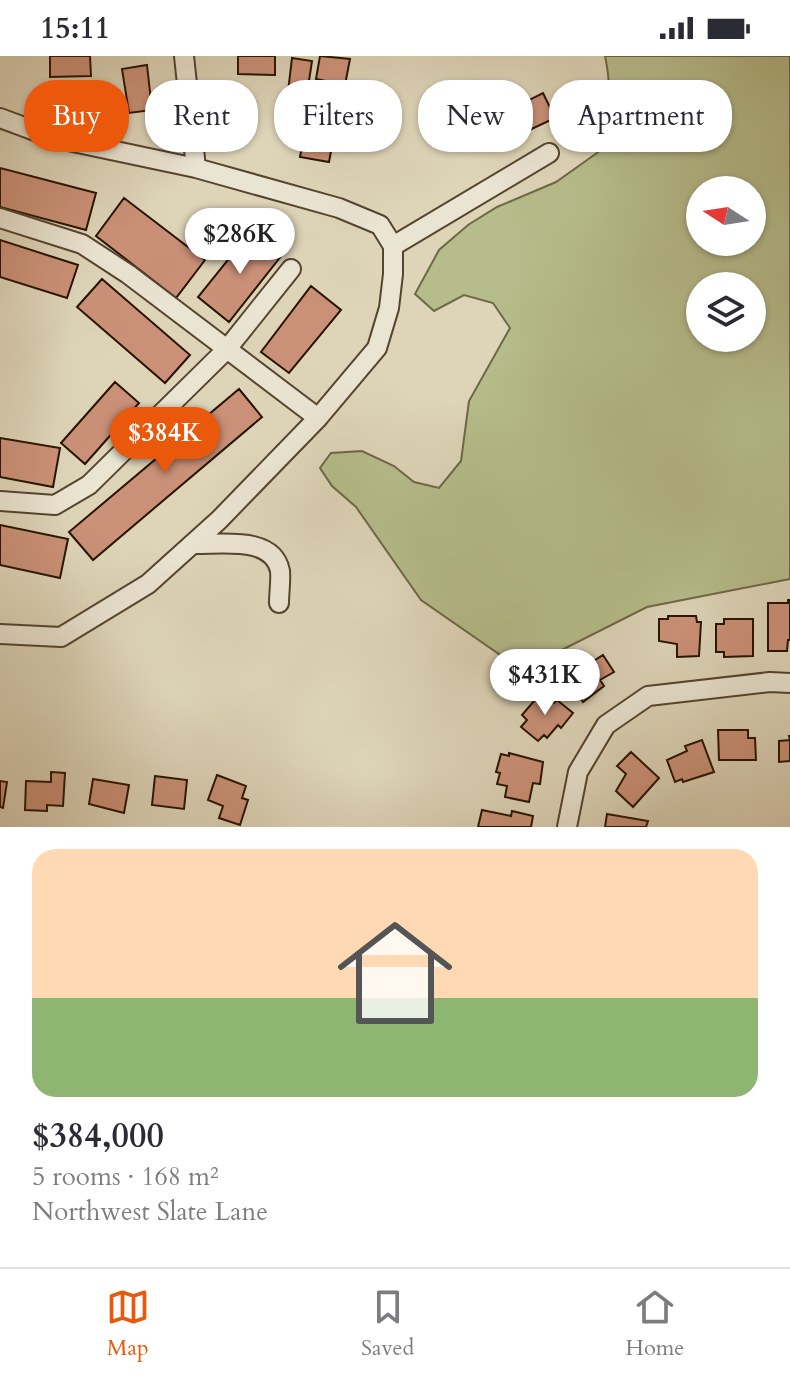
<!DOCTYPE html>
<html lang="en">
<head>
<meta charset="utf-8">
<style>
	body { margin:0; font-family:Cardo,serif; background:#f2f2f3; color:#2b2b33; height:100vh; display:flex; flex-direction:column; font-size:30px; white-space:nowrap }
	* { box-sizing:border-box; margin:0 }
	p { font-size:26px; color:#7c7c81 }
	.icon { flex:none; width:44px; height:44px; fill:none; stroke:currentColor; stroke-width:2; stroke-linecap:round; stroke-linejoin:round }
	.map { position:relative; height:771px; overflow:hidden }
	.drawer { display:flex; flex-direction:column; background:#fff; flex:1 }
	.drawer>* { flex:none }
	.hud { position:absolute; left:24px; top:24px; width:742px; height:72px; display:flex; gap:16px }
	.needle { width:52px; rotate:282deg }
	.tools { position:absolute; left:686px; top:120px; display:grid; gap:16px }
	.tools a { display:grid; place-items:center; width:80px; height:80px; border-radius:50%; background:#fff; box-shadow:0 2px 6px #0004; font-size:40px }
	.price { position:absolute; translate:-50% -68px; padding:0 18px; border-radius:28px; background:#fff; color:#222; font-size:26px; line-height:52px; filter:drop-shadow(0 2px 4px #0008) }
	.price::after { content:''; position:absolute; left:50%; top:48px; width:24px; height:18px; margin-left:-12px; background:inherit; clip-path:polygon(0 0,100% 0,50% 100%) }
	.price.on { background:#ea580c; color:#fff }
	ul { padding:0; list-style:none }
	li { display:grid; align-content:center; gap:16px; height:424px; padding:0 32px }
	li+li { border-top:2px solid #e1e1e2 }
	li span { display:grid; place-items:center; height:248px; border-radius:24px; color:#555 }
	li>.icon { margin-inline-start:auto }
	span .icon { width:144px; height:144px; fill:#fffc; stroke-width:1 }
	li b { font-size:34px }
	.chip { padding:0 28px; border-radius:32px; background:#fff; box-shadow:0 2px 6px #0004; font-size:28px; line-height:72px }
	.chip.on { background:#ea580c; color:#fff }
	.status { display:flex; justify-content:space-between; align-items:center; height:56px; padding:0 40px; background:#fff; direction:ltr }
	.status svg { height:22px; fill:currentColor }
	.dock { display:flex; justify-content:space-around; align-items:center; height:112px; border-top:2px solid #e1e1e2; background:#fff; font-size:22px; color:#7c7c81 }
	.dock a { display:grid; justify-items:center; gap:4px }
	.dock .on { color:#ea580c }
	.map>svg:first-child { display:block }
	.green { fill:#b6bc8b; stroke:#6e6846; stroke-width:2; fill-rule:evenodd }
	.building { fill:#cb9178; stroke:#271300; stroke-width:2 }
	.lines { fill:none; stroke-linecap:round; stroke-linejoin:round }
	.minor-casing { stroke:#55442e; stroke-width:22 }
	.minor { stroke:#eae4d2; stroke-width:18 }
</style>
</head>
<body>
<div class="status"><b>15:11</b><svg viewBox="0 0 49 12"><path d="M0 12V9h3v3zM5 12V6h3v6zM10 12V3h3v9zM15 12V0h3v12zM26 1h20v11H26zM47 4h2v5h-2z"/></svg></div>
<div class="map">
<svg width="790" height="771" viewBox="0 0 790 771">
	<rect width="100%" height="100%" fill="#ded5b9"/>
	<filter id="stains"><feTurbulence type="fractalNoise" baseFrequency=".0025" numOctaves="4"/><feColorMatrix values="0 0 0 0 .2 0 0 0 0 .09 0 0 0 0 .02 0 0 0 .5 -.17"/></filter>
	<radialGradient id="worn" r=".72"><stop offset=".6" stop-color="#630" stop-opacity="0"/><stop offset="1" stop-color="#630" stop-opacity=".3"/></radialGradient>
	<path class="green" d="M605,0H790V523L647,551L522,614L421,544L356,451L332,430L320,412L331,397L362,395L394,410L414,426L439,432L461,405L469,345L510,272L493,247L464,239L434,255L415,238L439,194L468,169L497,151L556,126L604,92C609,60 612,31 605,0ZM700,134H752V186H700ZM700,230H752V282H700Z"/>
	<path class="building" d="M50,0H90L91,20L50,21Z
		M238,0H275V19L238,18Z
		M320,0L350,3L345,29L316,23Z
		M292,2L312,5L307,38L288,36Z
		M147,9L152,54L129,57L122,13Z
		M543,37L555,62L519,79L507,55Z
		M306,69L335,74L329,106L300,101Z
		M0,112L96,137L86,174L0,151Z
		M124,142L205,204L176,242L96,180Z
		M252,174L282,199L229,266L198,241Z
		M0,184L78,209L67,242L0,221Z
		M102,223L190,299L165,327L77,251Z
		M311,230L341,254L289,317L261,296Z
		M115,326L139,347L85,408L61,387Z
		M239,333L262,361L93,504L69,476Z
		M0,382L60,392L53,431L0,421Z
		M0,469L68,483L60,522L0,509Z
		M788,544H790V584H788L787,595H768V547H788Z
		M668,560H696L697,566H701L699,600L677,601V588L659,585V563H668Z
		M724,563H753V600L724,601V596H716V568H724Z
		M603,599L614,616L600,624L604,630L583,646L566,620L569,618L566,614L575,609L577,612L588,605L589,608Z
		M540,638L554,647L557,644L573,657L561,672L558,669L547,682L544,679L538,685L521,671L527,664L522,659Z
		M718,674H748V682H755L756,704H719Z
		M789,680H790V705L779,706V685L790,684Z
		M702,684L714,716L683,726L682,723L675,726L667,704L687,695L685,690Z
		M631,696L659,722L633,751L616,735L626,718L617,710Z
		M509,697L543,706L540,728L533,727L529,746L505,741L507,730L497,728L500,717L496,716L501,698L509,700Z
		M51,716L65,717L63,750L47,749V755L25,754L26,725L51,726Z
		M217,719L246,730L242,742L248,744L240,769L219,762L223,750L208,744Z
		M155,720L187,724L184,753L152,749Z
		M93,723L129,729L124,757L89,748Z
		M0,725L7,726L3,752L0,751Z
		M482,754L511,760L512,755L533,760L531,771H478Z
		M607,758L648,765L646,771H605Z"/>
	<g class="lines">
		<defs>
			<path id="minor" d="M184,0L196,112
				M0,62L54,82L196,112L339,152L380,169L393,190V218L389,252L377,292L318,362L219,464L148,528L61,581L0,578
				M0,162L82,188L128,218L318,362
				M393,190L549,97
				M0,445L55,449L89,429L227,293L291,213
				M192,488C220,489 273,479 280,515C281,525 279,537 279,547
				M567,771L578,716L606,669L648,640L770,626L790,627"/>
		</defs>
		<use href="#minor" class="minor-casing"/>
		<use href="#minor" class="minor"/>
	</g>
	<rect width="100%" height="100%" filter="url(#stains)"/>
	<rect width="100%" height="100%" fill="url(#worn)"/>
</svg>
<div class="tools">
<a><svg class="needle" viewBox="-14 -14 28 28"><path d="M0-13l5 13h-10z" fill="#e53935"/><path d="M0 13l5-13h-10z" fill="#7c7c81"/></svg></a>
<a><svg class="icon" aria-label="layers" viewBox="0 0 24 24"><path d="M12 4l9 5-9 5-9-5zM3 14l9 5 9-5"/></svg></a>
</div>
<b class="price" style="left:240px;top:220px">$286K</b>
<b class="price on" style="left:165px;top:419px">$384K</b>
<b class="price" style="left:545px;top:661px">$431K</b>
<div class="hud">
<a class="chip on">Buy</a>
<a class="chip">Rent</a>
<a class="chip">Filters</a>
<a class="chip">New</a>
<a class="chip">Apartment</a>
</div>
</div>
<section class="drawer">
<ul>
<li><span style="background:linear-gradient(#ffd9b3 60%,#8fb573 0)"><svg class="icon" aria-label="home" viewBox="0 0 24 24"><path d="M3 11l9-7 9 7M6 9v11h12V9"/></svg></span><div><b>$384,000</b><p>5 rooms · 168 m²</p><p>Northwest Slate Lane</p></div></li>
</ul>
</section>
<nav class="dock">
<a class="on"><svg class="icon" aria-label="map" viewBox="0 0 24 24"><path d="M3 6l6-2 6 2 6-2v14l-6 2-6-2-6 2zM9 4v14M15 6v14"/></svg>Map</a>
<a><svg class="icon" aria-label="saved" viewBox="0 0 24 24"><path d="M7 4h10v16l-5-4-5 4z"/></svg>Saved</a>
<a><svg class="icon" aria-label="home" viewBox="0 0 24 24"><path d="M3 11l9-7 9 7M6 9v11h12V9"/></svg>Home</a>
</nav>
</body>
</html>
